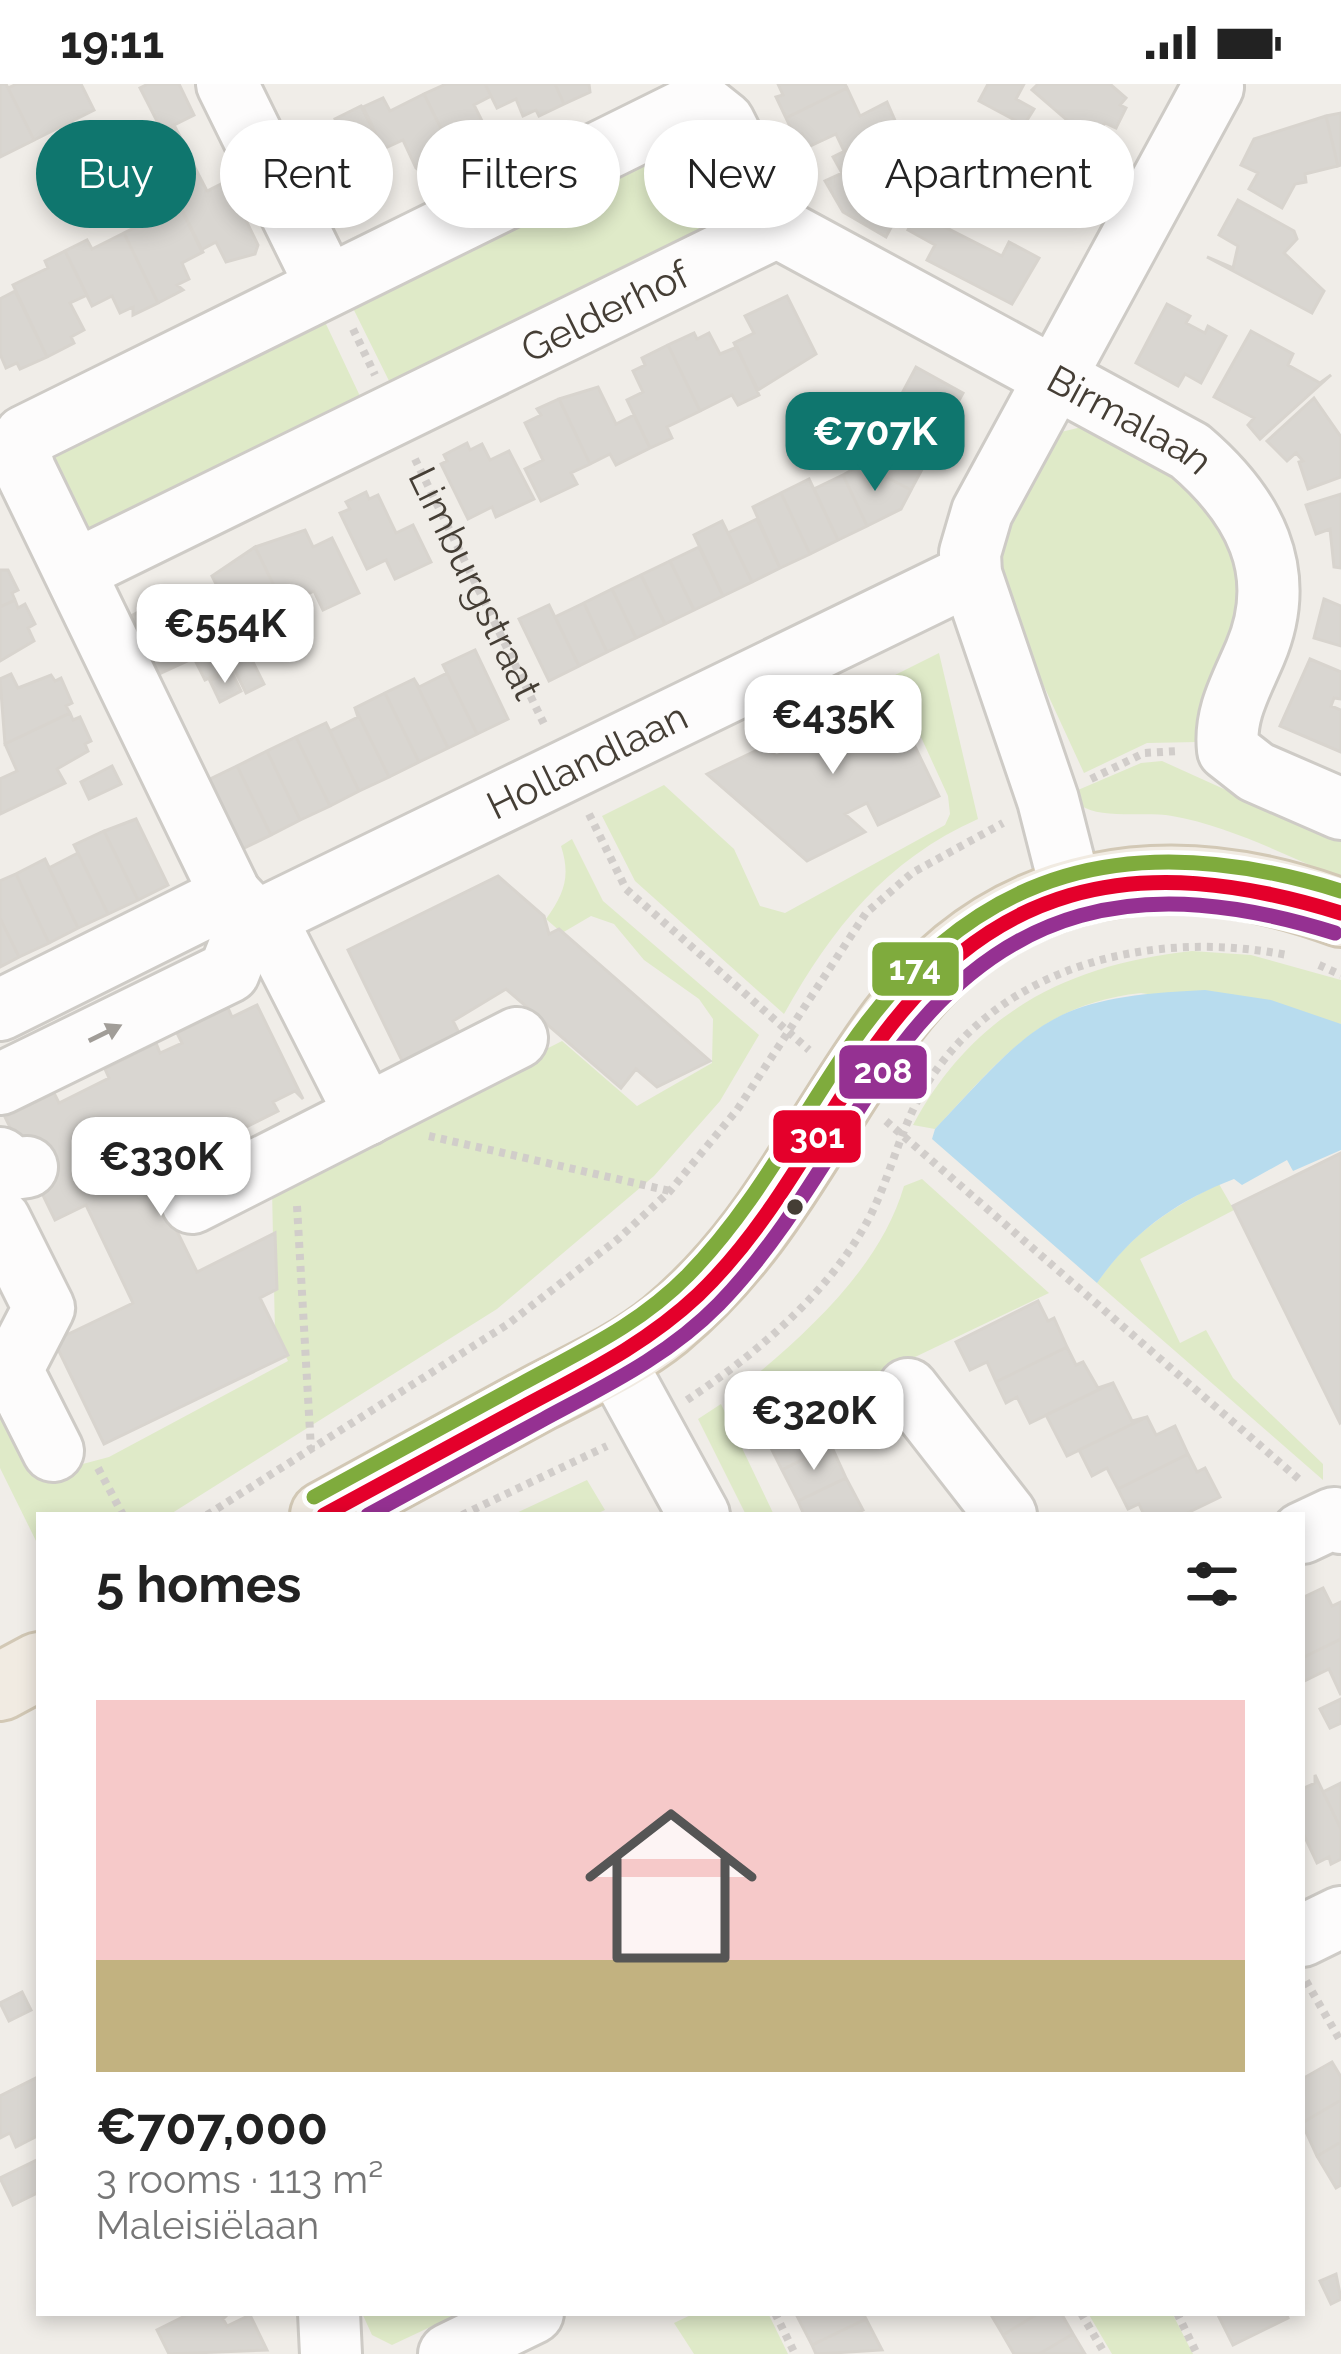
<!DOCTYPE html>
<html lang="en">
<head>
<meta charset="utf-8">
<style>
	body { margin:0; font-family:Raleway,sans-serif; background:#f6f6f6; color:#222; height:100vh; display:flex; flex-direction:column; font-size:45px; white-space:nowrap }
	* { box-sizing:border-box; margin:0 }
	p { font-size:39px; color:#767676 }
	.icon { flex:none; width:66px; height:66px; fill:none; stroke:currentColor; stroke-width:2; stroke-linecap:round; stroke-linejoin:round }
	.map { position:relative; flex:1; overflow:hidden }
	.side { position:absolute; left:36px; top:1428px; width:1269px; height:804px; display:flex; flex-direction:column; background:#fff; border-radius:0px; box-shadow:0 6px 18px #0003 }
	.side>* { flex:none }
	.banner { position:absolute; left:36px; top:36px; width:1269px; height:108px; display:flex; gap:24px }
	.price { position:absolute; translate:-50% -102px; padding:0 27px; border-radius:24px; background:#fff; color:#222; font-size:39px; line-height:78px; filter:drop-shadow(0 3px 6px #0008) }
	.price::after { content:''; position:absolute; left:50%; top:72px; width:36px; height:27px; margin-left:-18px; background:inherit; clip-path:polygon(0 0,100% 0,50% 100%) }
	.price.selected { background:#0f766e; color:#fff }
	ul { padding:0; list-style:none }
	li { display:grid; align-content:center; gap:24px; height:636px; padding:0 60px }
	li span { display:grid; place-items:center; height:372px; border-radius:0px; color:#555 }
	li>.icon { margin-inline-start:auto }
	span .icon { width:216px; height:216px; fill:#fffc; stroke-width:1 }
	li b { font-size:51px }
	h2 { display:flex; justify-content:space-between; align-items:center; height:144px; padding:0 60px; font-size:51px }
	.chip { padding:0 42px; border-radius:54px; background:#fff; box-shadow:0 6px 18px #0003; font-size:42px; line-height:108px }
	.chip.selected { background:#0f766e; color:#fff }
	.status { display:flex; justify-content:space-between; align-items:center; height:84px; padding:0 60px; background:#fff; direction:ltr }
	.status svg { height:33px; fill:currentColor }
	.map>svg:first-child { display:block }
	.green { fill:#dfeac8 }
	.water { fill:#b8dcee }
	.building { fill:#d9d6d1; stroke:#d8d4ce; stroke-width:3 }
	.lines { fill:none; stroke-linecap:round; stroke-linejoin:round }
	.minor-casing { stroke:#cecbc6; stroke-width:66 }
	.major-casing { stroke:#d2c8b5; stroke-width:72 }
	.path { stroke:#d1cdca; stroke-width:8; stroke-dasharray:6 6; stroke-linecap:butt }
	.minor { stroke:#fdfcfc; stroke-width:60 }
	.major { stroke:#f1ebe2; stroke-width:66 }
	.bus-1-casing { stroke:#fff; stroke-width:24 }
	.bus-2-casing { stroke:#fff; stroke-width:24 }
	.bus-3-casing { stroke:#fff; stroke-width:24 }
	.bus-1 { stroke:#e4002b; stroke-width:15 }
	.bus-2 { stroke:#953192; stroke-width:15 }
	.bus-3 { stroke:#7fab3d; stroke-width:15 }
	.oneway { fill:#a19d98 }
	.bus-dot { fill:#453e35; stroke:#fff; stroke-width:4.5 }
	.labels { text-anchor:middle; stroke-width:9; stroke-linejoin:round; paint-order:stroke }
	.street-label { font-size:39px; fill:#453e35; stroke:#fff }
	.line-badge { stroke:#fff; stroke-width:4.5 }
	.badge-label { font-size:33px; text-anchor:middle; font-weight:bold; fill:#fff }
</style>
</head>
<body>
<div class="status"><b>19:11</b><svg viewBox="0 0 49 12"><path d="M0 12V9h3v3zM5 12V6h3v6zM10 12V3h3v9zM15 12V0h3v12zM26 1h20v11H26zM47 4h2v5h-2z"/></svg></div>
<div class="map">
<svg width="1341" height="2270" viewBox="0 0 1341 2270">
	<rect width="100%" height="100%" fill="#f0ede8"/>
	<path class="green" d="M694,46L740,129L396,311L346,210Z
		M318,223L367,327L94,459L39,362Z
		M1086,342L1180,379L1252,478L1198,658L1147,659L1084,689L989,483L1032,375L1043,381L1061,348Z
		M939,569L978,735C886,776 832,844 784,930L635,797L602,732L664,701L734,765L760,822L785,829L945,741L950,730L948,712L893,592Z
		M1162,677L1341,758V794C1286,772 1230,742 1172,732C1146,727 1101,736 1080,721L1078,706L1141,679Z
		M572,755L603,817L759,951L720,1017L654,1092L497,1225L169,1431H39V1463L0,1384V1323L34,1393L109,1373L288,1277L275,1250L272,1105L562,957L637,1022L712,979L713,935L699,915L644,876L614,840L591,832L562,849L546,835C564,810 571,793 561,762Z
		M1192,867L1251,871L1341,896V940L1141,909C1040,920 1000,976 935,1045L913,1041C973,929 1068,880 1192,867Z
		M922,1095L1049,1209L752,1351L732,1311C799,1256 879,1188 904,1102Z
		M1219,1100L1234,1126L1140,1175L1180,1259L1206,1246L1233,1294L1323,1380V1396L1097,1199C1129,1152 1168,1125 1219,1100Z
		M721,1320L774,1431H746L698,1335Z
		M587,1396L605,1426L594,1431H512Z
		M362,2229H460L392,2261L372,2251Z
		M695,2229H768L788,2270H694L674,2239Z
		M1088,2229H1172L1193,2270H1112Z"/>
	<path class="water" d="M1205,906L1271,916L1341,940V1066L1293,1087L1287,1076L1242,1101L1234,1095C1176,1117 1132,1149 1097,1199L932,1055L935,1045C1037,936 1050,913 1205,906Z"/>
	<path class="building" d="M0,0H6L34,56L0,73Z
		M17,0H81L94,26L34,56L8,4Z
		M148,0H179L194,31L162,47L140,4Z
		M446,0H485L491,12L474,21L488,49L483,52L486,58L455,73L424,10Z
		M485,0H555L564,20L539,32L536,26L523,32L516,15L497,24Z
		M555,0H589L590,8L564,20Z
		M778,0H845L847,4L786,34L776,13L783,11Z
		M988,0H1024L1016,15L1034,25L1024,41L979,17Z
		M1038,0H1110L1126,14L1120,21L1126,24L1116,44L1105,39L1090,56L1032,6Z
		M847,4L860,32L887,18L897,41L844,67L836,50L808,63L802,50L796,55L786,34Z
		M424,10L455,73L423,89L416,84L403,56L383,65L363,23L383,14L390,27Z
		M361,22L389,77L373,85L381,101L337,123L313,85L318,84L308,64L341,48L335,35Z
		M1341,29V81L1338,82L1326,32Z
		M1326,32L1338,82L1305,90L1306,98L1295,100L1282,124L1249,105L1258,89L1241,81L1254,55Z
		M174,41L184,60L155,74L145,55Z
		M892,44L900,62L870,77L880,98L873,101L904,119L886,153L843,128L825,97L842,89L833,73Z
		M1021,68L1062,81L1058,88L1080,99L1058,140L1018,119L1008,138L975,120L997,79L1011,86Z
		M190,74L207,107L227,97L258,161L255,170L226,178L216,158L201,166L163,87Z
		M163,87L203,168L182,179L189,195L177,201L183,206L158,219L124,149L148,137L144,129L174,114Z
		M935,97L956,109L939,140L1002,172L1009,158L1039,174L1012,220L927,176L935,161L908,146Z
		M1238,116L1294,147L1297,155L1284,169L1324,207L1312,229L1207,173L1233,184L1238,162L1219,151Z
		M124,149L158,219L133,231V223L120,229L112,212L92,222L65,167L87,156L92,165Z
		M65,167L87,211L70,219L84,246L71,253L74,259L47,273L13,201L48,184L45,177Z
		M15,207L47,273L20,285L17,279L6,284L0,270V215Z
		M787,212L816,270L758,306L734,259L754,249L745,232Z
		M1167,220L1190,232L1186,239L1205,249L1208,242L1226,252L1201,299L1185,290L1178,302L1136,279Z
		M1251,247L1293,270L1288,281L1320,299L1331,291L1260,355L1248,341L1254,334L1214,313Z
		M694,249L697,255L709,249L720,270L737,263L759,311L738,321L732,311L700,327L668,261Z
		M668,261L700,327L667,343L672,354L650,364L627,316L643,308L633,287L645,281L642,274Z
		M916,283L963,309L945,342L898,317Z
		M598,303L616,340L634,331L650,364L616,381L610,370L590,380L559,315Z
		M1314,314L1341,353V393L1308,405L1299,378L1303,377L1296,369L1287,377L1267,357Z
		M559,315L590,380L571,389L577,400L541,417L525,385L543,376L525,339L541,331L537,325Z
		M898,317L945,342L928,374L880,348Z
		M870,339L928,374L911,406L862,380L866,373L855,368Z
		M467,359L470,366L482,360L490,376L509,367L534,415L496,433L492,423L468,435L441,380L447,377L444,371Z
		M862,380L911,406L901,425L867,442L843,391Z
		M843,391L867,442L838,456L814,405Z
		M809,395L838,456L810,470L781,409Z
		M366,408L369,415L378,411L396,449L413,441L431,478L395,495L386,476L367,485L340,429L350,425L346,418Z
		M781,409L810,470L780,484L753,423Z
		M1341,410V484L1334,483L1330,445L1316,450L1306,421Z
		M757,435L780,484L752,498L728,449Z
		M722,437L752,498L723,512L694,451Z
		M305,446L313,463L332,454L359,509L323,526L314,507L284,522L255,463Z
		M255,463L284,522L241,543L250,562L228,573L201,518L220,508L212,492Z
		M699,463L723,512L694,526L670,477Z
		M670,477L694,526L665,540L641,491Z
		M0,486H8L18,506L12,509L15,516L0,523Z
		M641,491L665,540L636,554L612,505Z
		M612,505L636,554L607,568L584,519Z
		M160,509L164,515L174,510L182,527L201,518L232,583L205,596L194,574L159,590L156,584L149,587L131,532L142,526L139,520Z
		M1324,515L1341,522V562L1314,554Z
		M15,516L18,524L25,520L35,540L28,544L34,557L0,577V523Z
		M584,519L607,568L579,582L555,533Z
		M549,521L579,582L549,597L519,535Z
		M246,564L264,600L246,609L228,573Z
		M475,566L508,635L477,650L443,581Z
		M1310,575L1341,588V615L1334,614L1331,622L1341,626V668L1280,642Z
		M443,581L477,650L448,664L414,595L419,603L447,589Z
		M231,586L241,607L220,618L210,597Z
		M11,590L18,604L51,591L55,597L61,594L72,619L66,622L70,629L5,660L0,595Z
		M414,595L448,664L419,678L385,609Z
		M886,603L939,712L878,741L867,719L845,730L865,748L807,777L707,690L766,662L776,672L804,659L799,648L819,638L824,648L831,645L825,633Z
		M385,609L419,678L389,693L355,624Z
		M355,624L389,693L359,707L326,639L330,647L358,633Z
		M70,629L73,636L80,633L91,657L85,660L88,667L57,685L65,699L0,730V695L17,687L5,660Z
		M326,639L359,707L330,722L296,653Z
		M296,653L330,722L300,736L267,667Z
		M267,667L300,736L271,751L237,682Z
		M112,682L121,700L89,715L81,698Z
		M237,682L271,751L240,766L206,697Z
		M136,735L168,801L138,816L104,747Z
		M104,747L138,816L108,830L74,761Z
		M78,769L108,830L78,844L49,784Z
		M45,775L78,844L49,859L16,790Z
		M16,790L49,859L19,873L0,834V797Z
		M498,792L544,832L549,850L559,845L710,977L657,1003L636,985L621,1004L506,905L453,937L467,965L410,993L348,866Z
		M0,834L19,873L0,883Z
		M257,921L303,1015L295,1007L273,1018L278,1027L228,1052L223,1042L201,1053L206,1062L149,1089L158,1108L170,1103L169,1131L197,1188L275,1149L277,1205L260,1214L288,1271L104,1360L54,1257L133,1219L86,1121L55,1136L5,1033L54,1009L59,1019L109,994L105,985L156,959L160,969L182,959L177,949L228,924L232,933Z
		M1341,1069V1338L1340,1339L1233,1122Z
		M1038,1217L1048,1237L1054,1234L1067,1263L996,1298L987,1278L970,1286L956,1258Z
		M1067,1263L1076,1281L1083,1278L1098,1304L1113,1299L1030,1339L1017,1313L1006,1319L996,1298Z
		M1113,1299L1132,1337L1147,1333L1067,1372L1046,1331Z
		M814,1327L831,1361L782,1386L765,1352Z
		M1147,1333L1156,1351L1175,1342L1188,1370L1118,1405L1107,1384L1092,1392L1079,1366Z
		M831,1361L846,1394L798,1417L782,1386Z
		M1188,1370L1197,1388L1205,1384L1220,1413L1183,1431H1144L1139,1420L1128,1425L1118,1405Z
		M846,1394L863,1426L852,1431H804L798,1417Z
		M1323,1504L1332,1522L1341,1518V1555L1302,1574V1514Z
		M1341,1555V1611L1329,1585L1302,1598V1574Z
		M1341,1615V1639L1330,1644L1320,1625Z
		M1315,1691L1341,1745V1775L1331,1780L1329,1773L1317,1779L1302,1747V1705L1315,1699Z
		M1341,1699V1745L1323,1708Z
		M22,1908L31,1926L9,1937L0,1919Z
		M1332,1978L1341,1993V2016L1302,2039V1995Z
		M38,1993L39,2051L16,2063L10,2049L0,2054V2012Z
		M1341,2016V2058L1317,2072L1302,2039Z
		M1341,2058V2101L1336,2104L1317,2072Z
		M39,2075V2108L13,2121L0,2094Z
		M1336,2190L1341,2215L1331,2220L1320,2197Z
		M191,2229H229L223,2235L227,2242L250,2231L267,2266L169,2270L157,2246Z
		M863,2229L866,2235L812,2261L796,2230Z
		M990,2229H1039L1003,2251Z
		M1039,2229H1061L1073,2250L1039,2270H1014L1003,2251Z
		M1217,2229H1286L1288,2234L1233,2261Z
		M866,2235L882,2266L816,2270L812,2261Z
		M1073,2250L1085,2270H1039Z"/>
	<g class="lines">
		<defs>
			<g id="minor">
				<path d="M227,0L326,201"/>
				<path id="s2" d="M777,143L1190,367C1253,421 1290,487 1255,569C1241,602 1224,630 1228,666L1256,688L1341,725"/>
				<path id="s3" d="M74,487L777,143L724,38L704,22L683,27L25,352L20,369L25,386L231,811"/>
				<path d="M1071,806L1048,716L971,490L970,469L982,428L1213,3"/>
				<path id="s4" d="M251,832L265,833L971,490"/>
				<path d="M265,833L366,1031"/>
				<path d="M0,926L231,811L251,832L229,888L0,1000"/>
				<path d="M0,1074L13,1085L27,1083"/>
				<path d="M192,1119L517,954"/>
				<path d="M0,1136L44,1224L12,1286L53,1367"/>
				<path d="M613,1274L699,1431"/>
				<path d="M908,1305L1006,1431"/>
				<path d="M1302,1449L1334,1434L1341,1439"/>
				<path d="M1302,1852L1341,1833"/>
				<path d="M329,2229L331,2270"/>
				<path d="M449,2270L533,2229"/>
			</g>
			<path id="major" d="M324,1431C395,1392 467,1353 539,1314C581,1292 628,1271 665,1241C772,1152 814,1043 893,937C1005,787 1173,766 1341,829
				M0,1603L39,1582"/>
		</defs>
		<use href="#minor" class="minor-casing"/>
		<use href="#major" class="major-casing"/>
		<g class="path">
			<path d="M353,245L375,291"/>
			<path id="s1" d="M415,375L545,642"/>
			<path d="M1091,695L1144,669L1178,667"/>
			<path d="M589,730L626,805L809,966"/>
			<path d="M1319,881L1341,891"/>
			<path d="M886,1037L1301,1397"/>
			<path d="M429,1052L670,1107"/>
			<path d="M297,1122L311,1365"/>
			<path d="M687,1316C752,1273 823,1214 863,1145C889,1101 898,1048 925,1003C1001,879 1154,845 1287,871"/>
			<path d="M98,1384L123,1431"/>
			<path d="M207,1431L508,1240L618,1155L670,1107L737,1026L866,829L912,789L1003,739"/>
			<path d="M462,1431L607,1362"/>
			<path d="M1306,1897L1341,1958"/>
			<path d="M775,2229L795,2270"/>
			<path d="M1081,2229L1105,2270"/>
			<path d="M1177,2229L1197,2270"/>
		</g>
		<use href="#minor" class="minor"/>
		<use href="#major" class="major"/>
		<defs>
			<path id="bus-1" d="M324,1431C390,1395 457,1359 523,1323C586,1289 646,1260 698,1211C766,1146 810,1060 861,983C984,795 1135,765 1341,829"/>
			<path id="bus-2" d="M368,1431C426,1399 485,1367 544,1335C607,1301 668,1272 719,1220C785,1152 829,1068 882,989C999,816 1143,789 1335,849"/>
			<path id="bus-3" d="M314,1413C383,1375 452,1337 521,1300C581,1267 639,1241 688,1191C754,1124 797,1039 850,962C975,780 1135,743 1341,807"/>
		</defs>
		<use href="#bus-1" class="bus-1-casing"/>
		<use href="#bus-2" class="bus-2-casing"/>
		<use href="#bus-3" class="bus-3-casing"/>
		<use href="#bus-1" class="bus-1"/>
		<use href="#bus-2" class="bus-2"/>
		<use href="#bus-3" class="bus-3"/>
	</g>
	<defs><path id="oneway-solid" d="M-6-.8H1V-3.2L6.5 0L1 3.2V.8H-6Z" transform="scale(3)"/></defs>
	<use class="oneway" href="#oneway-solid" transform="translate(105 949) rotate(-26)"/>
	<circle class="bus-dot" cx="795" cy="1123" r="10"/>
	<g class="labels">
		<g class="street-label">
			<text dy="14" stroke="none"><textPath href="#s3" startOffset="591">Gelderhof</textPath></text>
			<text dy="14" stroke="none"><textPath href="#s2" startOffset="402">Birmalaan</textPath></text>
			<text dy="14" stroke="none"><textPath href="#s1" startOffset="138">Limburgstraat</textPath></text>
			<text dy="14" stroke="none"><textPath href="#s4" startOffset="372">Hollandlaan</textPath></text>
		</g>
	</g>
	<g class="line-badge">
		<rect x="870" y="856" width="91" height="58" rx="12" fill="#7fab3d"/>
		<rect x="837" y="959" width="92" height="58" rx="12" fill="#953192"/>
		<rect x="771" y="1024" width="92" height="57" rx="12" fill="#e4002b"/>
	</g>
	<g class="badge-label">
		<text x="915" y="896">174</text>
		<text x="883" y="999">208</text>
		<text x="817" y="1064">301</text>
	</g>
</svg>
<b class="price selected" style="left:875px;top:410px">€707K</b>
<b class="price" style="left:225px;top:602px">€554K</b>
<b class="price" style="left:833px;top:693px">€435K</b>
<b class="price" style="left:161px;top:1135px">€330K</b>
<b class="price" style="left:814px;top:1389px">€320K</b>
<div class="banner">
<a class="chip selected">Buy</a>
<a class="chip">Rent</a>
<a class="chip">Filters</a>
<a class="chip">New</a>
<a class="chip">Apartment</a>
</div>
<section class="side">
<h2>5 homes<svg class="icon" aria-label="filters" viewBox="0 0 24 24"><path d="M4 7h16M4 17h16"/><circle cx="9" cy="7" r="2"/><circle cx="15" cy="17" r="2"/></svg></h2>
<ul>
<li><span style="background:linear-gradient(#f6c9c9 70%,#c2b280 0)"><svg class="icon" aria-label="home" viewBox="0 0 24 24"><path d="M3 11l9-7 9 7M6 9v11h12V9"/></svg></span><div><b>€707,000</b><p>3 rooms · 113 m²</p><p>Maleisiëlaan</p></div></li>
</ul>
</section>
</div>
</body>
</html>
